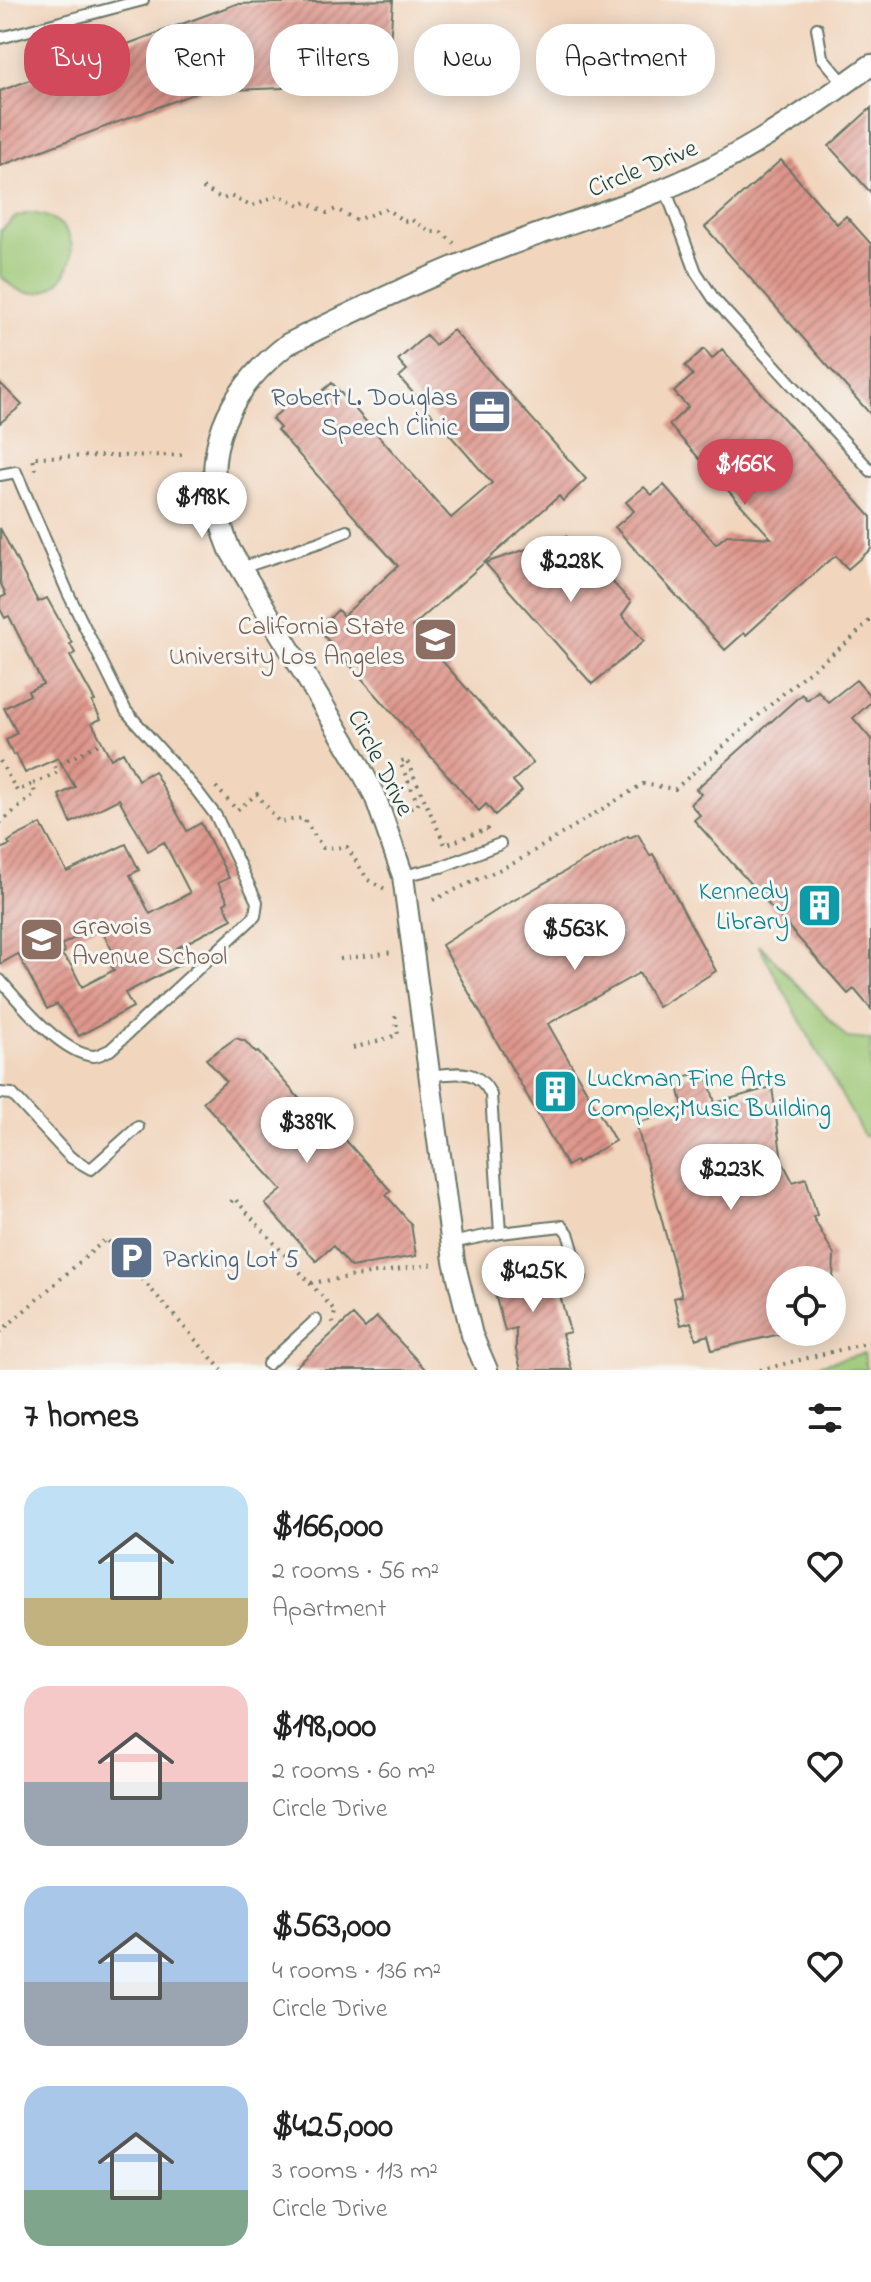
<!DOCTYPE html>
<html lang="en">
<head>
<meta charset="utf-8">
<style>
	body { margin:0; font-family:"Indie Flower",sans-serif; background:#f2f2f2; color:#222; height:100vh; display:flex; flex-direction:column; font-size:30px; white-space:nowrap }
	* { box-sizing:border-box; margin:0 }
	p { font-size:26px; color:#767676 }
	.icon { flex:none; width:44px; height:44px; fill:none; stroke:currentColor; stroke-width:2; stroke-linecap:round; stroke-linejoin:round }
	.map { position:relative; height:1370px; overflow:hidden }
	.details { display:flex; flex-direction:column; background:#fff; flex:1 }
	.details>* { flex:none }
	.banner { position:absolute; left:24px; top:24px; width:824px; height:72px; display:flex; gap:16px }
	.tools { position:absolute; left:766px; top:1266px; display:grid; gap:16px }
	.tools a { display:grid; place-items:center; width:80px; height:80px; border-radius:50%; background:#fff; box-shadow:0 4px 20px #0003; font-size:40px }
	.price { position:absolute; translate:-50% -68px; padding:0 18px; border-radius:28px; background:#fff; color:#222; font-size:26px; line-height:52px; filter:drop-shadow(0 2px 4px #0008) }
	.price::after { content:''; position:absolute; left:50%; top:48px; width:24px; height:18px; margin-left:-12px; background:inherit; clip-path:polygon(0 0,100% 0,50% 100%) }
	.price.active { background:#d1495b; color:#fff }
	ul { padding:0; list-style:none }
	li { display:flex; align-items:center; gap:24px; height:200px; padding:0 24px }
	li span { display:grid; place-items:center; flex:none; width:224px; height:160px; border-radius:24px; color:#555 }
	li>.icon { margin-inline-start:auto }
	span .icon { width:96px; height:96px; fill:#fffc; stroke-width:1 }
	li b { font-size:34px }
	h2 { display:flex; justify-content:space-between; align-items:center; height:96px; padding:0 24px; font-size:34px }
	.pill { padding:0 28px; border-radius:32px; background:#fff; box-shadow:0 4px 20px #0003; font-size:28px; line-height:72px }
	.pill.active { background:#d1495b; color:#fff }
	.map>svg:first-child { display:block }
	.built { fill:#f1d5bd; fill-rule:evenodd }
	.green { fill:#9bc673; stroke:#5d8254; stroke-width:2 }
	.building { fill:url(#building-hatch); fill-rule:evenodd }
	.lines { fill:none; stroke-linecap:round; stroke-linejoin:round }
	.service-casing { stroke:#687666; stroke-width:14 }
	.minor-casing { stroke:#687666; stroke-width:24 }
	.path { stroke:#687666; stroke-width:4; stroke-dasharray:2 6; stroke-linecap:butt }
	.service { stroke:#fff; stroke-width:10 }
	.minor { stroke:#fff; stroke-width:20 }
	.labels { text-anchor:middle; stroke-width:6; stroke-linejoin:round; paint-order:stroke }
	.street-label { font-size:26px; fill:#1f3d34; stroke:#f6f6f2 }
	.service-label { font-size:26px; fill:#4e5e75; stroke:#f6f6f2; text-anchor:end }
	.education-label { font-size:26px; fill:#785e54; stroke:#f6f6f2; text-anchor:end }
	.culture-label { font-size:26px; fill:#0d838f; stroke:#f6f6f2; text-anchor:end }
</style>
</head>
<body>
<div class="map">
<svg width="871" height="1370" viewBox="0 0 871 1370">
	<defs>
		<pattern id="building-hatch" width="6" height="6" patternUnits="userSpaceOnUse" patternTransform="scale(2)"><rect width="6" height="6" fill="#de958b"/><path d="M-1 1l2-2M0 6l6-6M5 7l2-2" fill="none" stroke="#b37b72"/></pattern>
	</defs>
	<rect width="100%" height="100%" fill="#f6f6f2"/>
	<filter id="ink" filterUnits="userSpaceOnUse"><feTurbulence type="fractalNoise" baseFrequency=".0125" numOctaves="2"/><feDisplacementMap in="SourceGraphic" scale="16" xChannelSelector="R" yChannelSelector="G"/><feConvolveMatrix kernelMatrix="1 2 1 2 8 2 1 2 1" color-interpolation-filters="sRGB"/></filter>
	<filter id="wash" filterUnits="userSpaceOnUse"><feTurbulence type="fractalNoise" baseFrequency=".006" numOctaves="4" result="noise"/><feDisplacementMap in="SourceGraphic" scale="32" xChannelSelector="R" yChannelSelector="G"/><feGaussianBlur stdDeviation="1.8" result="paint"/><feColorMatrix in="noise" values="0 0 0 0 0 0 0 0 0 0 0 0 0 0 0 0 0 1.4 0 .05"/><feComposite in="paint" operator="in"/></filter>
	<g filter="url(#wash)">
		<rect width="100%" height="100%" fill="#efe1c3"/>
		<path class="built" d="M0,0H871V1370H0ZM780,1280H832V1332H780Z"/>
		<path class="green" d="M29,213C114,220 55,337 0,275V231L16,217Z
			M760,945L847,1038L871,1040V1138L864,1136L759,946Z
			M864,1353L867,1370H811L810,1367Z"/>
		<g id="blocks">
			<path class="building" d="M393,0L389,60L285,52L283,88L201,91L0,166V91L236,4Z
				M871,108V193L829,146Z
				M781,160L837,224L846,216L871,244V415L705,227Z
				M453,330L586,479L563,501L559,496L412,627L533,763L513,781L522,791L495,815L486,804L479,811L318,629L338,610L343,616L398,566L277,430L280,428L272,419L302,391L311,401L332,383L451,518L492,483L399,377L407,370L398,360L426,335L435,345Z
				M704,349L712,359L722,349L871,517V549L848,569L836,556L826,563L746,635L744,633L725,650L615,527L634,511L626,502L644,487L652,495L664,485L716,544L727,535L771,538L669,425L688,407L674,392L693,375L685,366Z
				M0,383L22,405L0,423Z
				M0,528L38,602L47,598L72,643L70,644L75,653L70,656L95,701L92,702L101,719L92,723L111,759L123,752L138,780L154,771L187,831L201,823L229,878L218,883L228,901L224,904L232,919L177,948L185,962L125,993L133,1007L79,1036L57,1004L47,1009L18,954L0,964V849L10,845L8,842L15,837L41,824L67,872L126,844L139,870L130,875L150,914L190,893L164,842L148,851L119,799L71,823L59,795L75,787L58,758L25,773L16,754L13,755L6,740L17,733L4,708L30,695L28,691L43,684L9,616L5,618L0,609V598L6,595L0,582ZM99,925L115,956L108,960L114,970L82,987L71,965L61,954L65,952L61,945Z
				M566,536L583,554L580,559L599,580L607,576L631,602L622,615L644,641L592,684L485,563Z
				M856,680L871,697V702L853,718L871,739V1009L854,989L848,994L694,820L700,815L690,804L701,794L696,789L802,694L807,700L818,691L828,702Z
				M638,834L650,856L653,854L716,971L658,1007L639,973L548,1024L615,1141L577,1163L576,1161L567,1166L442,945L502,907L628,836L629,838Z
				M236,1038L245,1041L256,1053L258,1052L336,1140L342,1136L391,1191L386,1195L411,1224L416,1256L351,1267L333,1246L316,1261L265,1204L282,1190L203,1102L226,1081L206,1059Z
				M706,1071L715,1103L772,1087L782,1161L793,1182L806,1178L817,1215L813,1217L834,1255L833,1280H780V1334L712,1350L708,1335L696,1339L691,1322L681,1325L674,1298L682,1296L636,1123L684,1110L676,1079Z
				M549,1255L570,1332L562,1334L572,1370H521L516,1350V1328L505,1331L489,1272Z
				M353,1315L365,1328L377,1317L426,1370H292Z"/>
		</g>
	</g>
	<g filter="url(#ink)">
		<use href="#blocks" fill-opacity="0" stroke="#687666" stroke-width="2"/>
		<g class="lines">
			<defs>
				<path id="service" d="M817,28L822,57L845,84
					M0,38L143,0
					M665,188L696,272L714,299L871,471
					M0,475L16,472L68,593L126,711L197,791L216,816L257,902L255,916L110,1050C104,1052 99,1056 93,1056C61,1053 20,1003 0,980
					M241,568L320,542L347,531
					M403,876L441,867L500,844
					M429,1076C456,1073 478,1067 491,1095L500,1233
					M0,1093L12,1094L70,1157L91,1169L138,1127
					M451,1243L500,1233L562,1226L568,1233L581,1277
					M268,1364L316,1320"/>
				<path id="minor" d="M487,1370L472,1335L454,1261L403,876L375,796L356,760L230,550C196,467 217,398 288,344C360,308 434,273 509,245C575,220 645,201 708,169C766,140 819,103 871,65"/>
			</defs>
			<use href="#service" class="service-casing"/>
			<use href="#minor" class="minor-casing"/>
			<path class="path" d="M203,188L223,199L230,196L251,206L278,195L300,205L307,202L327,213L336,209L356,220L386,209L404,221L412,220L430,232H441L454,243
				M35,470L33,457L185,455
				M0,761L17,791L33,784
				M216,787L237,810L257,794L279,822L303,818L323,848L347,847L368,880L385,889
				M403,811L418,804L400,762L406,759L445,845L487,829L490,832
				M0,823L35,794L33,784L58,772L55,766L101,743
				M433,900L516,862L643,784L675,789L802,677L849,641L871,619
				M340,959L394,952
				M353,1048L398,1035L395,1013
				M231,1202L234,1198L310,1283L435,1264
				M142,1279L222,1370
				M310,1283L335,1311L333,1323
				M0,1332L106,1239L142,1279L149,1272
				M760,1370L871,1342"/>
			<use href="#service" class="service"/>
			<use href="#minor" class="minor"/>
		</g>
	</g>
	<defs>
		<symbol id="office-square" viewBox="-11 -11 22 22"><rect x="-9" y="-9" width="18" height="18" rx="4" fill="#5c6f8a" stroke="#f6f6f2"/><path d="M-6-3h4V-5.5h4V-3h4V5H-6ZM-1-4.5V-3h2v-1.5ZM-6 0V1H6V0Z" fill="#fff"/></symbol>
		<symbol id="university-square" viewBox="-11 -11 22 22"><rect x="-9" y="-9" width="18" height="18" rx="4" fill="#8d6e63" stroke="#f6f6f2"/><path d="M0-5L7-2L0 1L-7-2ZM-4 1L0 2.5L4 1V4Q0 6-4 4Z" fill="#fff"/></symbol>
		<symbol id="building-square" viewBox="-11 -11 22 22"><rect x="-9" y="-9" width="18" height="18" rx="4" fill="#0f9aa8" stroke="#f6f6f2"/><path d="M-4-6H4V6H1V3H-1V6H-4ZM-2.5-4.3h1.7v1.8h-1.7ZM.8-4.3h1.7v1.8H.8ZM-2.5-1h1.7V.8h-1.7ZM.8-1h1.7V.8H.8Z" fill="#fff"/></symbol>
		<symbol id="school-square" viewBox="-11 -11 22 22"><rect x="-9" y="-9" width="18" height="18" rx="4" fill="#8d6e63" stroke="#f6f6f2"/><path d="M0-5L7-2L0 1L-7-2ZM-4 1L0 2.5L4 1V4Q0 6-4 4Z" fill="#fff"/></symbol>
		<symbol id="parking-square" viewBox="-11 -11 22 22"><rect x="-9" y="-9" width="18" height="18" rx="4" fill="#5c6f8a" stroke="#f6f6f2"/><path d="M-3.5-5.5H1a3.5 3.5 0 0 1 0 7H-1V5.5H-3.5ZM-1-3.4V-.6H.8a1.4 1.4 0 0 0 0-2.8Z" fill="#fff"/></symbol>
	</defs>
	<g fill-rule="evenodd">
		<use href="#office-square" x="464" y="386" width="51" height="51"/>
		<use href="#university-square" x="410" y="614" width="51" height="51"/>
		<use href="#building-square" x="794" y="880" width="51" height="51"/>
		<use href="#school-square" x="16" y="914" width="51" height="51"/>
		<use href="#building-square" x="530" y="1066" width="51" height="51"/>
		<use href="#parking-square" x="106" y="1232" width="51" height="51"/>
	</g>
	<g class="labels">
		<g class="street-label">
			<text transform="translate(642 167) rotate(-22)" y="9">Circle Drive</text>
			<text transform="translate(382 762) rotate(63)" y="9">Circle Drive</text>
		</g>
		<g class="service-label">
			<text x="458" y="405">Robert L. Douglas<tspan x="458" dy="30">Speech Clinic</tspan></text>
			<text x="163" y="1267" text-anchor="start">Parking Lot 5</text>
		</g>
		<g class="education-label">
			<text x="405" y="634">California State<tspan x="405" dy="30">University Los Angeles</tspan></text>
			<text x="72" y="934" text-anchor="start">Gravois<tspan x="72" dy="30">Avenue School</tspan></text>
		</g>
		<g class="culture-label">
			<text x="789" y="899">Kennedy<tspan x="789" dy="30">Library</tspan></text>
			<text x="587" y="1086" text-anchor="start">Luckman Fine Arts<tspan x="587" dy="30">Complex;Music Building</tspan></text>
		</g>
	</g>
</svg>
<div class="tools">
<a><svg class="icon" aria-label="locate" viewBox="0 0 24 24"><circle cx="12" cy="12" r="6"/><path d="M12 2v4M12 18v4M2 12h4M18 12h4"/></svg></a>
</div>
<b class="price active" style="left:745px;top:507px">$166K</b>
<b class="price" style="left:202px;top:540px">$198K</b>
<b class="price" style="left:571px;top:604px">$228K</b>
<b class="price" style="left:575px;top:972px">$563K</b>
<b class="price" style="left:307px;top:1165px">$389K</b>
<b class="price" style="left:731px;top:1212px">$223K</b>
<b class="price" style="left:533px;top:1314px">$425K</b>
<div class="banner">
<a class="pill active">Buy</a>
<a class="pill">Rent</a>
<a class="pill">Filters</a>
<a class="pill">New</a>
<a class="pill">Apartment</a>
</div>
</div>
<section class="details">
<h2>7 homes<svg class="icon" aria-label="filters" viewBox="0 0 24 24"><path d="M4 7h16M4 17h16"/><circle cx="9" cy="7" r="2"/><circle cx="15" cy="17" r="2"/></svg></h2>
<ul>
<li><span style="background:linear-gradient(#bfe0f5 70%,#c2b280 0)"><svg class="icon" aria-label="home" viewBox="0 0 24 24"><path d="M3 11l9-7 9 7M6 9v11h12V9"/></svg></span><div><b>$166,000</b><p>2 rooms · 56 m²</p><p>Apartment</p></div><svg class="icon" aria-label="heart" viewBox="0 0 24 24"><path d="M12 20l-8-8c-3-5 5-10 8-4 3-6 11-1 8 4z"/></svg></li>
<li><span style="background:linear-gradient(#f6c9c9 60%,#9aa5b1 0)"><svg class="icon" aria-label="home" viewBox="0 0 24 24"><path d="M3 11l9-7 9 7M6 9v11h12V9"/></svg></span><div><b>$198,000</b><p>2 rooms · 60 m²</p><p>Circle Drive</p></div><svg class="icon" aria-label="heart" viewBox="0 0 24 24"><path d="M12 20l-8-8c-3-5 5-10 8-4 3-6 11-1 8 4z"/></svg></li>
<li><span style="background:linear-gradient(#a9c7e8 60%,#9aa5b1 0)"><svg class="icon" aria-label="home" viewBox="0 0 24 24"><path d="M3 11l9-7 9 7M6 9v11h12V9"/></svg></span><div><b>$563,000</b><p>4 rooms · 136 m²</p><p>Circle Drive</p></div><svg class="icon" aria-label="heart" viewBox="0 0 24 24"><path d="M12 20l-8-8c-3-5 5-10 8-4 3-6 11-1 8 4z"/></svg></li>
<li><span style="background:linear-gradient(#a9c7e8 65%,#7fa58c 0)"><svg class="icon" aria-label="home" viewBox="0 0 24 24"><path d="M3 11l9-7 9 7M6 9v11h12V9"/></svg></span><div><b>$425,000</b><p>3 rooms · 113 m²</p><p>Circle Drive</p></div><svg class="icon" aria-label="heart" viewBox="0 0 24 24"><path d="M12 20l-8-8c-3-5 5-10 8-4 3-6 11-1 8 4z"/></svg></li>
</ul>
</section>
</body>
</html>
